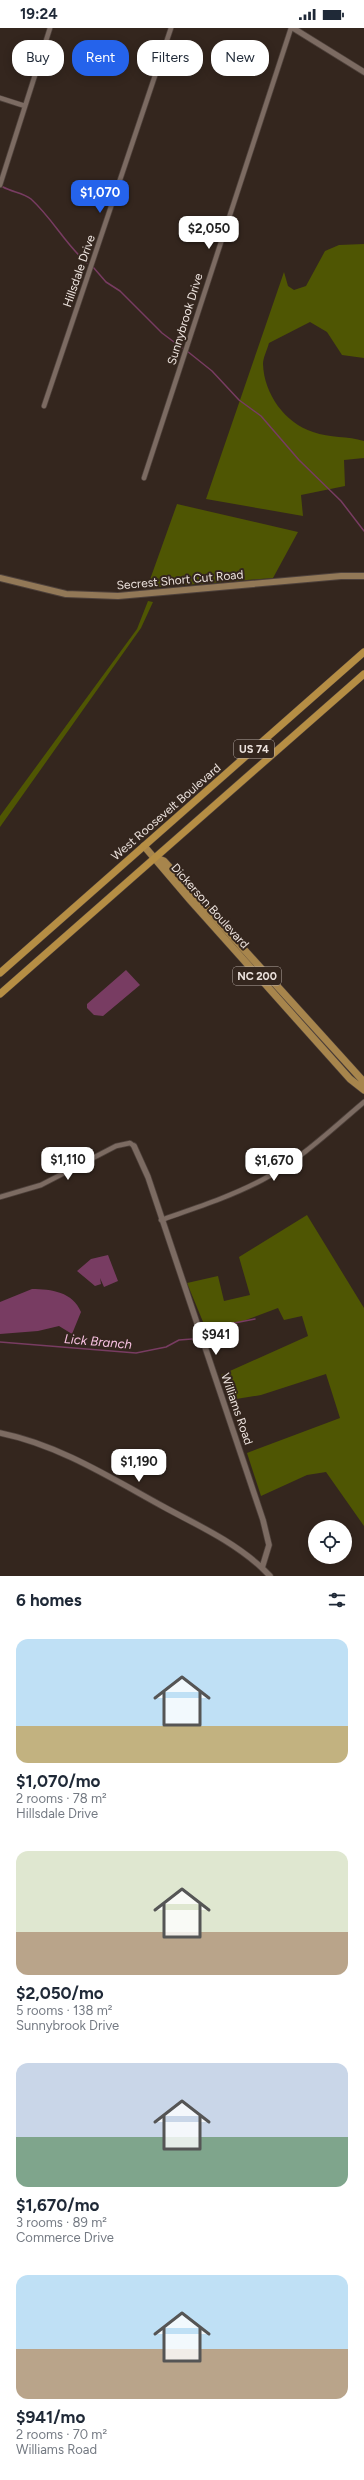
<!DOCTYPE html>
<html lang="en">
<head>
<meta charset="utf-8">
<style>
	body { margin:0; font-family:Figtree,sans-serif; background:#f2f2f3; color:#1f2937; height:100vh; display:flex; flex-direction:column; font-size:15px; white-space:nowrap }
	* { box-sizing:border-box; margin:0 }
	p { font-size:13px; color:#747a83 }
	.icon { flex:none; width:22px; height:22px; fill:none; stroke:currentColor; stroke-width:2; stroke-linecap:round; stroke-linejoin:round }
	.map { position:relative; height:1548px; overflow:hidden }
	.panel { display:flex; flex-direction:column; background:#fff; flex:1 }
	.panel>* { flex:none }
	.top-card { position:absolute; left:12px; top:12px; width:340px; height:36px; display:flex; gap:8px }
	.fabs { position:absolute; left:308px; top:1492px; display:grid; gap:8px }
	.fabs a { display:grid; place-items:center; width:44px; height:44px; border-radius:50%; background:#fff; box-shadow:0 2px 10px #0003; font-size:20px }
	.price { position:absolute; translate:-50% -34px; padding:0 9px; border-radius:8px; background:#fff; color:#222; font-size:13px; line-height:26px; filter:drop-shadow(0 1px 2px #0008) }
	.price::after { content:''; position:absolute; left:50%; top:24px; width:12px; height:9px; margin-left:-6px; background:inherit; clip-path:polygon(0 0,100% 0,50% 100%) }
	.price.on { background:#2563eb; color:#fff }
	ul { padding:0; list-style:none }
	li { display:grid; align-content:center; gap:8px; height:212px; padding:0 16px }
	li span { display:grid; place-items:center; height:124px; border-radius:12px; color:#555 }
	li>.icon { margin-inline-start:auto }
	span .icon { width:72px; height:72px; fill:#fffc; stroke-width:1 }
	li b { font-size:17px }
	h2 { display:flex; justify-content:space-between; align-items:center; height:48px; padding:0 16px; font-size:17px }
	.tag { padding:0 14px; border-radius:16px; background:#fff; box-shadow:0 2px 10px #0003; font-size:14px; line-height:36px }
	.tag.on { background:#2563eb; color:#fff }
	.status { display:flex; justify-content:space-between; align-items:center; height:28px; padding:0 20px; background:#fff; direction:ltr }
	.status svg { height:11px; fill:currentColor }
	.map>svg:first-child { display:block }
	.forest { fill:#4f5603 }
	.water { fill:#783c62 }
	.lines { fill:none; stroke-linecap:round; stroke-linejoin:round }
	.stream { stroke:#783c62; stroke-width:1.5 }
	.minor-casing { stroke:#4e413b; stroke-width:6 }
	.tertiary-casing { stroke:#4e413b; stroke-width:7 }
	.secondary-casing { stroke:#4e413b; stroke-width:8 }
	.primary-casing { stroke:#4e413b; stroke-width:8 }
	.trunk-casing { stroke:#4e413b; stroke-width:8 }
	.minor { stroke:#7c6b62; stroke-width:4.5 }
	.tertiary { stroke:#7c6b62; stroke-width:5.5 }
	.secondary { stroke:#927857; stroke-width:6 }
	.primary { stroke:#a7854c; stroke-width:7 }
	.trunk { stroke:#b68e44; stroke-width:7 }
	.labels { text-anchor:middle; stroke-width:4; stroke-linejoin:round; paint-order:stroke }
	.shield { fill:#34261e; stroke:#b5aaa4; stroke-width:1 }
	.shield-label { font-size:11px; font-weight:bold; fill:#ece2dd }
	.street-label { font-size:12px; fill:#ece2dd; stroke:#34261e }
	.water-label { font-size:13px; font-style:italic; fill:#f8c1e1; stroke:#34261e }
</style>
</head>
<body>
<div class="status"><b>19:24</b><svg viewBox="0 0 49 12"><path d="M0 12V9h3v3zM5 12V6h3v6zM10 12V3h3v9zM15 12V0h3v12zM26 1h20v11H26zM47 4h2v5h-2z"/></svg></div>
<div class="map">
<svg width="364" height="1548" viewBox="0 0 364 1548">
	<rect width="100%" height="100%" fill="#34261e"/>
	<path class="forest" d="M364,216V330L342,327L327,304L310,294L269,315C267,322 263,330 263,336C264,366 285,395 313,404C330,410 348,408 364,413V430L344,432L345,458L301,467L303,488L206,471L284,244L288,258L294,262L306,258L325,223L339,217Z
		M177,476L298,504L273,550L147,560Z
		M148,573L153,574L141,600L0,799V788L137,601Z
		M307,1187L364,1280V1498L326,1444L307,1447L261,1468L247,1425L340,1390L326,1346L261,1367L230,1372L221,1347L308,1308L302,1288L284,1292L278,1280L208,1306L187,1255L218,1248L224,1273L250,1267L239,1229Z"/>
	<path class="water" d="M126,942L140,957L103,988L94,987L87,980V976Z
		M108,1227L118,1253L104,1259L100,1250L101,1256L95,1258L77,1243L91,1231Z
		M32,1261C51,1261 73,1264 81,1284L72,1306L59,1298L38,1303L0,1306V1274Z"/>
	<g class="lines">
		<path class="stream" d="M3,159C12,164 24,165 31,171C53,191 65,216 87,235
			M93,239L106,254L120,263L162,305L182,320
			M187,323L212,343L239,372L261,388L299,432L341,473L364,503
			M205,1305L224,1297L255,1291
			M0,1314L136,1325L166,1319L179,1312L192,1311"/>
		<defs>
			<path id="minor" d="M0,70L25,78
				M0,157L50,0
				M44,378L171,0
				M144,450L291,0
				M0,1169L41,1157L116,1118L130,1115L134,1118
				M161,1192C195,1180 230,1169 262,1152C300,1132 332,1101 364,1074"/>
			<path id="tertiary" d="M293,0L364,44
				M134,1118L148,1149L263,1492L269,1517L262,1540L270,1548
				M0,1405C59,1417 111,1450 164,1479C197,1497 233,1513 262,1540"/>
			<path id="secondary" d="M0,550L66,566L118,568L341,548H364"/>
			<path id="primary" d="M144,818L190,872L350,1051L364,1062
				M156,830L164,833L364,1054"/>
			<path id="trunk" d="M0,945L364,624
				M0,966L364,646"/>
		</defs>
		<use href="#minor" class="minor-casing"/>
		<use href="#tertiary" class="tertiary-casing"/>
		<use href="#secondary" class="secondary-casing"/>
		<use href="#primary" class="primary-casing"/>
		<use href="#trunk" class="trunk-casing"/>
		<use href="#minor" class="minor"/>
		<use href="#tertiary" class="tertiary"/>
		<use href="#secondary" class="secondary"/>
		<use href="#primary" class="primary"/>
		<use href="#trunk" class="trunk"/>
	</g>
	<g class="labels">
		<g class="shield">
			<rect x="234" y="712" width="40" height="18" rx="3"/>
			<rect x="233" y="939" width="48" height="18" rx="3"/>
		</g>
		<g class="shield-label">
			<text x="254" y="725">US 74</text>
			<text x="257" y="952">NC 200</text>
		</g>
		<g class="street-label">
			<text transform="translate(79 243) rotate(-71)" y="4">Hillsdale Drive</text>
			<text transform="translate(185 291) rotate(-73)" y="4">Sunnybrook Drive</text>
			<text transform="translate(180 552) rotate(-5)" y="4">Secrest Short Cut Road</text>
			<text transform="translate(166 784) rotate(-41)" y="4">West Roosevelt Boulevard</text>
			<text transform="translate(210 878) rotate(48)" y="4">Dickerson Boulevard</text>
			<text transform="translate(237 1381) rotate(71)" y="4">Williams Road</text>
		</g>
		<g class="water-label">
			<text transform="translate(98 1313) rotate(5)" y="5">Lick Branch</text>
		</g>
	</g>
</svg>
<div class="fabs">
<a><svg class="icon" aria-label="locate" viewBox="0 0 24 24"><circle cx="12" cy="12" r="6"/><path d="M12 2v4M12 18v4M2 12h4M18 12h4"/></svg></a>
</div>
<b class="price on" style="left:100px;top:186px">$1,070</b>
<b class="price" style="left:209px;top:222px">$2,050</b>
<b class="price" style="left:68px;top:1153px">$1,110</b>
<b class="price" style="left:274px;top:1154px">$1,670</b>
<b class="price" style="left:216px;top:1328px">$941</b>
<b class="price" style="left:139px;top:1455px">$1,190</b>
<div class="top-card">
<a class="tag">Buy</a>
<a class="tag on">Rent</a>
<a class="tag">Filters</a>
<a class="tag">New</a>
</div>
</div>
<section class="panel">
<h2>6 homes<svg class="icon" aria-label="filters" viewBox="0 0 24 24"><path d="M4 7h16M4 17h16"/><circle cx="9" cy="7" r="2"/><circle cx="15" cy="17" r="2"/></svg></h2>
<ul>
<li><span style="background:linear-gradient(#bfe0f5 70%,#c2b280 0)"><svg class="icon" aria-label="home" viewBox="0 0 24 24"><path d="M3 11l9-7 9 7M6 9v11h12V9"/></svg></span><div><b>$1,070/mo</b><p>2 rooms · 78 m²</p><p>Hillsdale Drive</p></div></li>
<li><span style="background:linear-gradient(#dfe7d0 65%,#b9a48a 0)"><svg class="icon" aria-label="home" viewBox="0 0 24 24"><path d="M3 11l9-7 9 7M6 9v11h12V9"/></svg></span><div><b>$2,050/mo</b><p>5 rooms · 138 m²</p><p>Sunnybrook Drive</p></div></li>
<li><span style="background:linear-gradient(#c9d6e8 60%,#7fa58c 0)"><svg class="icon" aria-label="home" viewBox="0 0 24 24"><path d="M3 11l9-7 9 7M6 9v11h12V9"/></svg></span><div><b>$1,670/mo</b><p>3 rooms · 89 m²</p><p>Commerce Drive</p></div></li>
<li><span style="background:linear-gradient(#bfe0f5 60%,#b9a48a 0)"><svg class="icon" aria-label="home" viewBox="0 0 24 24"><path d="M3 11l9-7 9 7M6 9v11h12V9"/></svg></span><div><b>$941/mo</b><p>2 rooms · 70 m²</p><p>Williams Road</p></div></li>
</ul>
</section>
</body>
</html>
